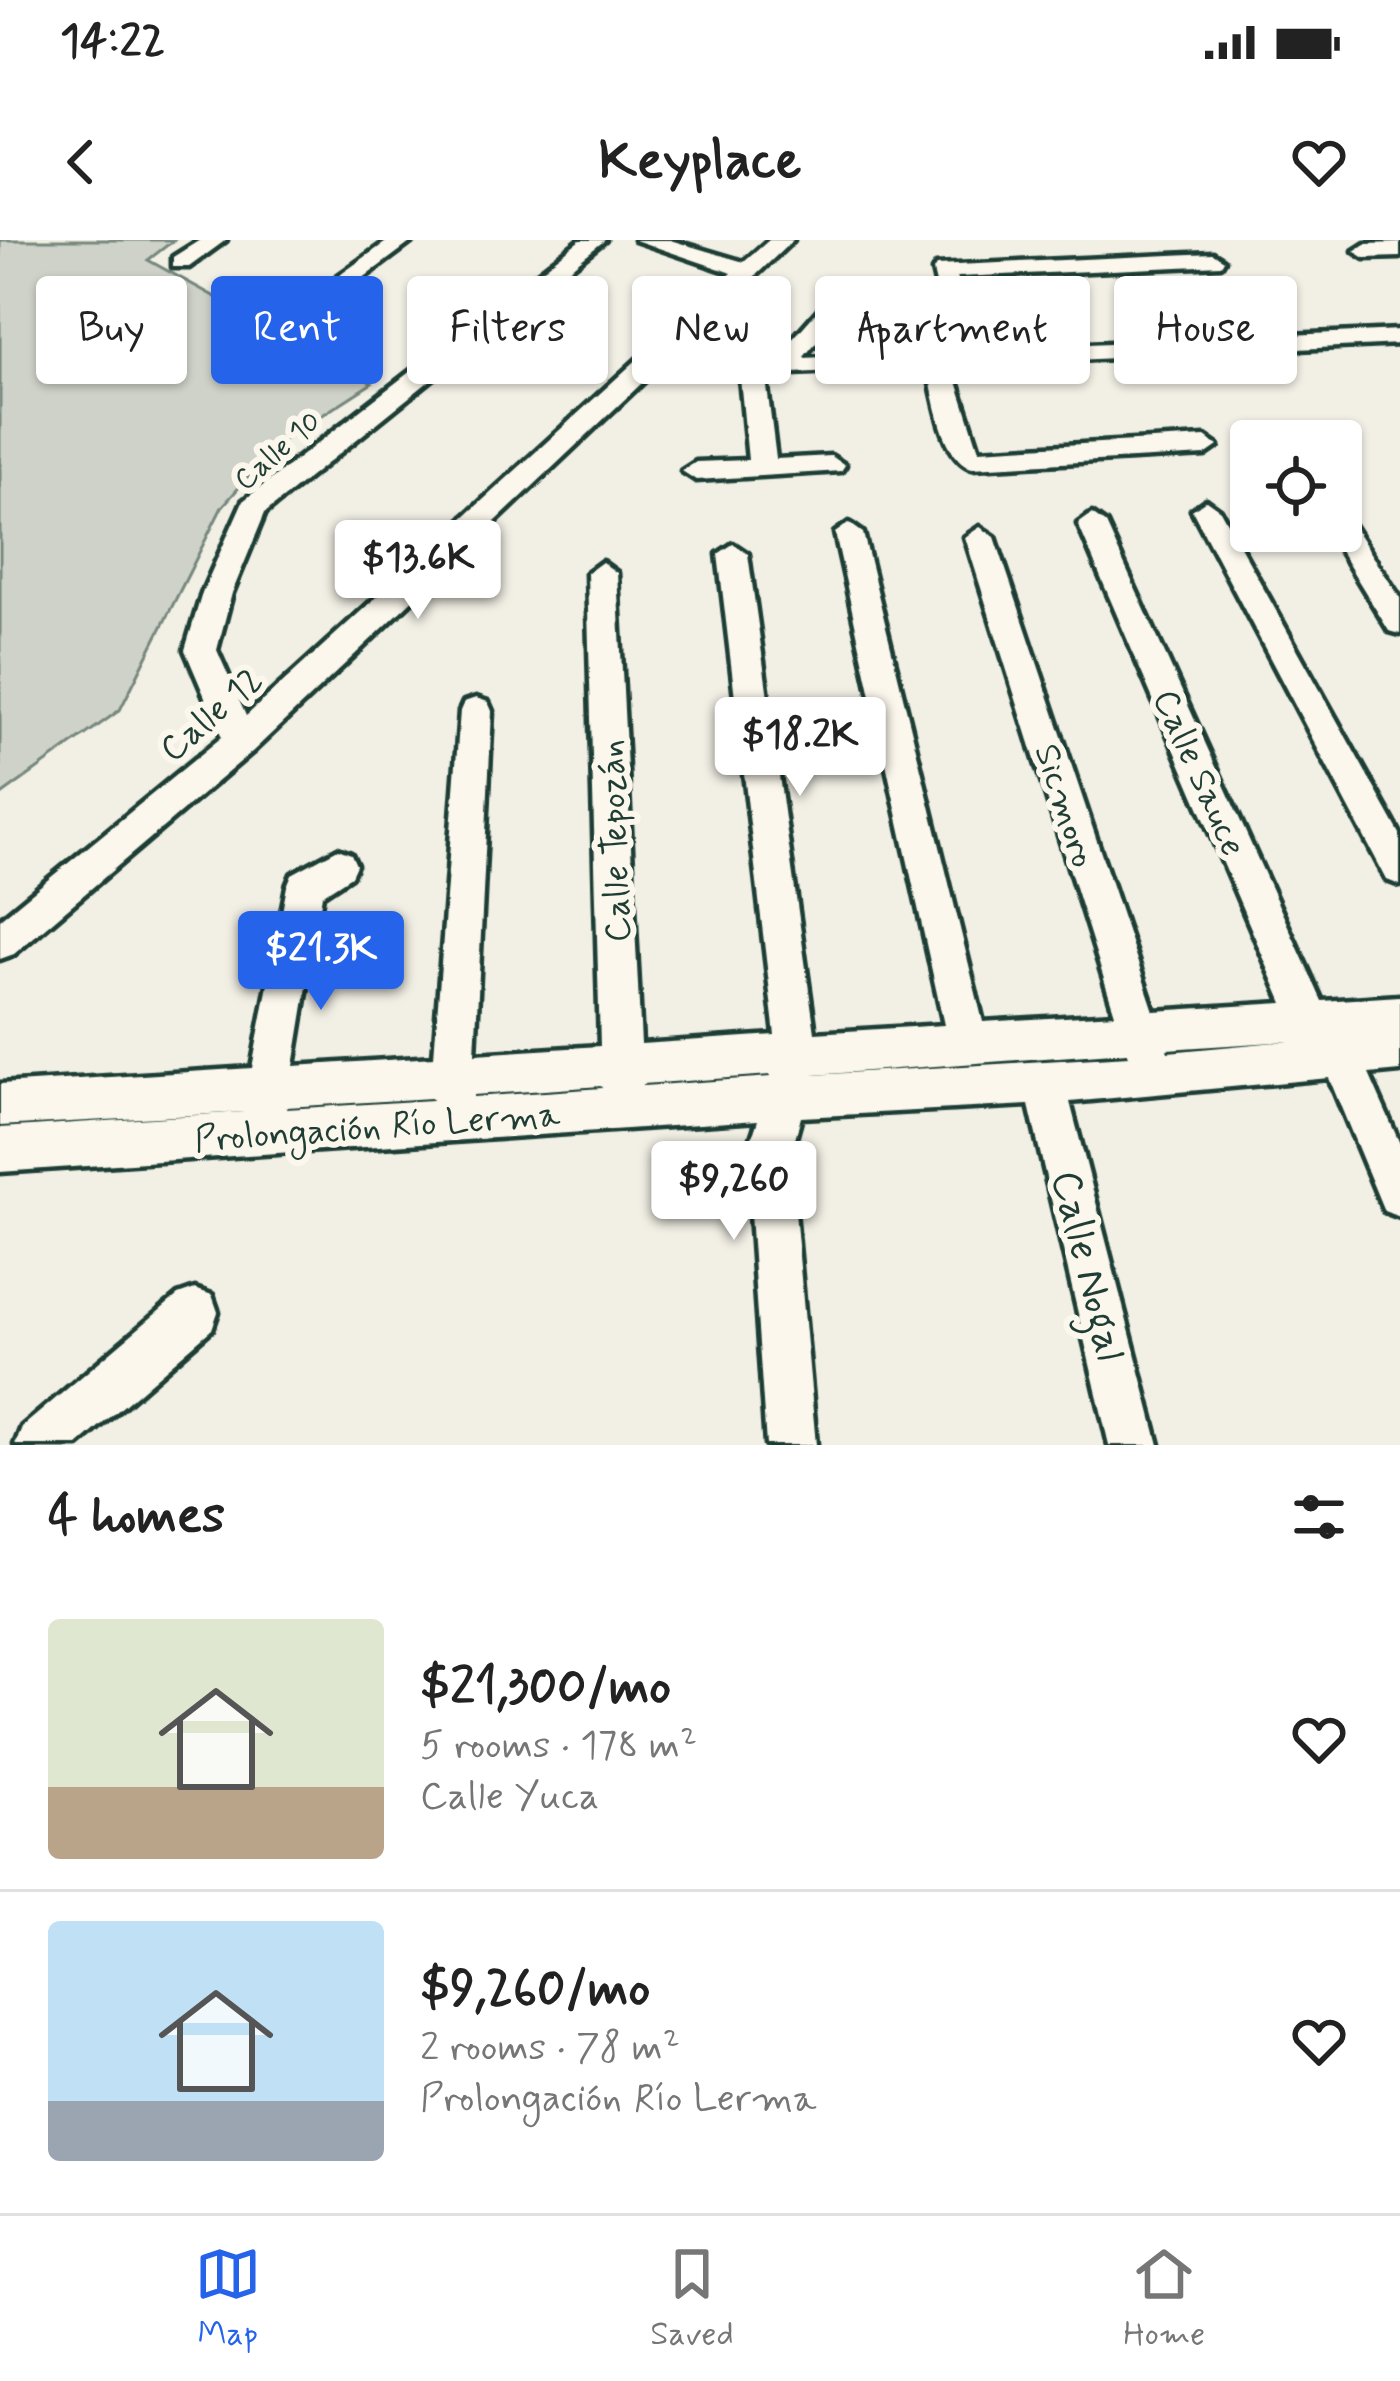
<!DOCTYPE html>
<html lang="en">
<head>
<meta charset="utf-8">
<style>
	body { margin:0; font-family:Mynerve,sans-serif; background:#f6f6f6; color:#222; height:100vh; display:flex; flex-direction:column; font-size:45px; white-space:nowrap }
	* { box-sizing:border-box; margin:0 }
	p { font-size:39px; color:#767676 }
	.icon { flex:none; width:66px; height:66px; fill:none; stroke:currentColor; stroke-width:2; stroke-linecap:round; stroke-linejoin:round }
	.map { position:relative; height:1205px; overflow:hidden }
	.side { display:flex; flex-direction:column; background:#fff; flex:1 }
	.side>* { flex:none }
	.hud { position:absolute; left:36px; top:36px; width:1329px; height:108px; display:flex; gap:24px }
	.controls { position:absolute; left:1230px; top:180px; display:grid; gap:24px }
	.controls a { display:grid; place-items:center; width:132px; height:132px; border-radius:12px; background:#fff; box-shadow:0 3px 9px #0004; font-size:60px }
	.price { position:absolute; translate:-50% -102px; padding:0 27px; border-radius:12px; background:#fff; color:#222; font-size:39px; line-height:78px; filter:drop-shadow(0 3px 6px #0008) }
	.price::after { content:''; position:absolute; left:50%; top:72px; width:36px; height:27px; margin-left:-18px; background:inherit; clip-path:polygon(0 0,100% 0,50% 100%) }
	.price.current { background:#2563eb; color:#fff }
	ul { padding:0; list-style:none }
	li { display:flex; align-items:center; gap:36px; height:300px; padding:0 48px }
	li+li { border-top:3px solid #e0e0e0 }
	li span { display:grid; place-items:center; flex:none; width:336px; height:240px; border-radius:12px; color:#555 }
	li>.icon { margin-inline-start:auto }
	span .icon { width:144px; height:144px; fill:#fffc; stroke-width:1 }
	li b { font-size:51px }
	h2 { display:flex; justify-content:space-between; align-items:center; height:144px; padding:0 48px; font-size:51px }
	.chip { padding:0 42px; border-radius:12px; background:#fff; box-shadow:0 3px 9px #0004; font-size:42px; line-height:108px }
	.chip.current { background:#2563eb; color:#fff }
	.status { display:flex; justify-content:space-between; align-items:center; height:84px; padding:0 60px; background:#fff; direction:ltr }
	.status svg { height:33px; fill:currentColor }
	header { display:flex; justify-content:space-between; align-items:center; height:156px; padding:0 48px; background:#fff; font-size:54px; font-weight:800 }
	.tab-bar { display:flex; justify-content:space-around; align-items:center; height:168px; border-top:3px solid #e0e0e0; background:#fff; font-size:33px; color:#767676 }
	.tab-bar a { display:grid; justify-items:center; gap:6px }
	.tab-bar .current { color:#2563eb }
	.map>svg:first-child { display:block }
	.green { fill:#cfd2c8; stroke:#77887e; stroke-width:3 }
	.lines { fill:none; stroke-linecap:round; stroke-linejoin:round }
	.street-casing { stroke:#1f3d34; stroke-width:9 }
	.street { fill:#fbf7ec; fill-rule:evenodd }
	.labels { text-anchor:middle; stroke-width:12; stroke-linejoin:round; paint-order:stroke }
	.far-street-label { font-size:30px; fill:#1f3d34; stroke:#fbf7ec }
	.street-label { font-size:36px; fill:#1f3d34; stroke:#fbf7ec }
	.near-street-label { font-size:42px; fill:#1f3d34; stroke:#fbf7ec }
</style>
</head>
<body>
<div class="status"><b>14:22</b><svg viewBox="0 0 49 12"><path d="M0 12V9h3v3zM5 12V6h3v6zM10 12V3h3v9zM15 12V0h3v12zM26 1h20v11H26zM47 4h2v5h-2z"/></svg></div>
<header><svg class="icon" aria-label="back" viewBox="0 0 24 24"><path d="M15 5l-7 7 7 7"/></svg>Keyplace<svg class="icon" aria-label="heart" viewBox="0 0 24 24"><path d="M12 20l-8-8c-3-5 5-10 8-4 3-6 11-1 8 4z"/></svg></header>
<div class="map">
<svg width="1400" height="1205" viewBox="0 0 1400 1205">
	<rect width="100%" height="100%" fill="#f2f0e5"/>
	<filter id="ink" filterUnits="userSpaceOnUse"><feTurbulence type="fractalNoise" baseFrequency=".00833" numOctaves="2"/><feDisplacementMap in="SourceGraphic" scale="24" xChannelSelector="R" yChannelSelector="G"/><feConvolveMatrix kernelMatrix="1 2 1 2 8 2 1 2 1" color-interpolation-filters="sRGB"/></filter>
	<g filter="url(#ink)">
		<path class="green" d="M0,0H174L148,20L372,143L276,205L222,267L120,470L0,556Z"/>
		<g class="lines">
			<defs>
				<path id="street" d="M200,0H226L189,27H173V17Z
					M389,0H414L322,69H306V59Z
					M580,0H605L265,273L232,353L217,410L246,476L732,33L635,0H670L744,22L769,0H793L253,511L14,714L0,719V679L222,497L185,410L202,353L243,261Z
					M1400,3V17L1365,18L1354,11L1365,4Z
					M1213,13L1224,20L1221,25L957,37L977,109L1400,90V104L952,126L979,210L1205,197L1218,206L1205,215L972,228C941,218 935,155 927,127L769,134L766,139L776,219L831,216L845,225L841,231L696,240L682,231L696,222L748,220L740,138L753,122L775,119L828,59L836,57L848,64L803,118L952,111L933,31L936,26Z
					M1206,260L1220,270L1400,594V645L1387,640L1192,270Z
					M1092,274L1106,284L1322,761L1400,756V831L1369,834L1400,904V977L1384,971L1329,838L1070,862L1159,1205H1109L1029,865L801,877L790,916L816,1205H766L746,916L758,880L0,932V888L244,872L0,886V844L252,828L287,646L292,634L338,609L351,614L356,625L351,636L322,655L294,826L434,817L460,471L464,462L476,458L488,462L492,471L475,814L600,806L587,333L602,322L617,333L641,804L775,795L718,314L733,304L748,314L815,793L944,785L835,293L849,283L863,293L983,782L1115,774L965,297L980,287L995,297L1154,771L1283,763L1078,284ZM1289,801L1168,812L1167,809ZM1127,812L1129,816L813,835ZM771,835V837L643,846V844ZM601,846L602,848L473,857V855ZM431,858L432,860L286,869L287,867Z
					M1341,279L1351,282L1400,358V394L1389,391L1328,291H1341Z
					M195,1049L212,1055L218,1072L212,1089L78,1205H15L22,1187L178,1055Z"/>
			</defs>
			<use href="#street" class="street-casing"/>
			<use href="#street" class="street"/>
		</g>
	</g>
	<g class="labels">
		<g class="far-street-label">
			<text transform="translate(277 210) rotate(-41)" y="10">Calle 10</text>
		</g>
		<g class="street-label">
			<text transform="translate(210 473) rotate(-41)" y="13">Calle 12</text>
			<text transform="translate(1201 532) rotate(66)" y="13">Calle Sauce</text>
			<text transform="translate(1067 565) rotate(72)" y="13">Sicmoro</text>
			<text transform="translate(613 601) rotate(-92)" y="13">Calle Tepozán</text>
			<text transform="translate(377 885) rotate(-4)" y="13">Prolongación Río Lerma</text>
		</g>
		<g class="near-street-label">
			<text transform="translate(1090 1025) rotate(76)" y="15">Calle Nogal</text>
		</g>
	</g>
</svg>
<div class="controls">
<a><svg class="icon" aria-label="locate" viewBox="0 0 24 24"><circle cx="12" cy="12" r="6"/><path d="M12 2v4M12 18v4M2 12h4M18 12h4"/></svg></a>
</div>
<b class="price" style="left:418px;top:382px">$13.6K</b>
<b class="price" style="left:800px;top:559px">$18.2K</b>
<b class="price current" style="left:321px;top:773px">$21.3K</b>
<b class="price" style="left:734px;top:1003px">$9,260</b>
<div class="hud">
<a class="chip">Buy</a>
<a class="chip current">Rent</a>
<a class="chip">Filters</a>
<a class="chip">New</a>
<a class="chip">Apartment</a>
<a class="chip">House</a>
</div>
</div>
<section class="side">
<h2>4 homes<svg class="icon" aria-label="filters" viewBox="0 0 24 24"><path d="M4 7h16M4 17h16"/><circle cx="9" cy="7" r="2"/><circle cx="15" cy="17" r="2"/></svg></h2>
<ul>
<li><span style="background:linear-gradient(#dfe7d0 70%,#b9a48a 0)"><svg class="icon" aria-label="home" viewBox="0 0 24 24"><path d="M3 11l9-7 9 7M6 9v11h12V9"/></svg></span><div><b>$21,300/mo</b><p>5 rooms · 178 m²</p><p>Calle Yuca</p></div><svg class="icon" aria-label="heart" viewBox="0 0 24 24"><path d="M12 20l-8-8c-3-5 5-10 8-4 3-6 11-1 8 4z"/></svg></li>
<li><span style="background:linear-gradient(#bfe0f5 75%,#9aa5b1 0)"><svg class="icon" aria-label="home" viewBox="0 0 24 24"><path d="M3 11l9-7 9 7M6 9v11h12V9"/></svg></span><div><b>$9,260/mo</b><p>2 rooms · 78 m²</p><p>Prolongación Río Lerma</p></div><svg class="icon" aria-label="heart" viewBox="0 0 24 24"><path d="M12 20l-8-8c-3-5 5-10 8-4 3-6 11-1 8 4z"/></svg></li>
</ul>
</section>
<nav class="tab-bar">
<a class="current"><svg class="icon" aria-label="map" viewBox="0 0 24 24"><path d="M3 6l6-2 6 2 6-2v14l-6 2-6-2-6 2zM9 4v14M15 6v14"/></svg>Map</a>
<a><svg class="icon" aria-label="saved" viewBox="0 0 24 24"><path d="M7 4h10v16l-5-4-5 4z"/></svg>Saved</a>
<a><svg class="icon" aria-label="home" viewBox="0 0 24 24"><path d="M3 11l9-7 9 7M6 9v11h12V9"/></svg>Home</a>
</nav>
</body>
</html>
